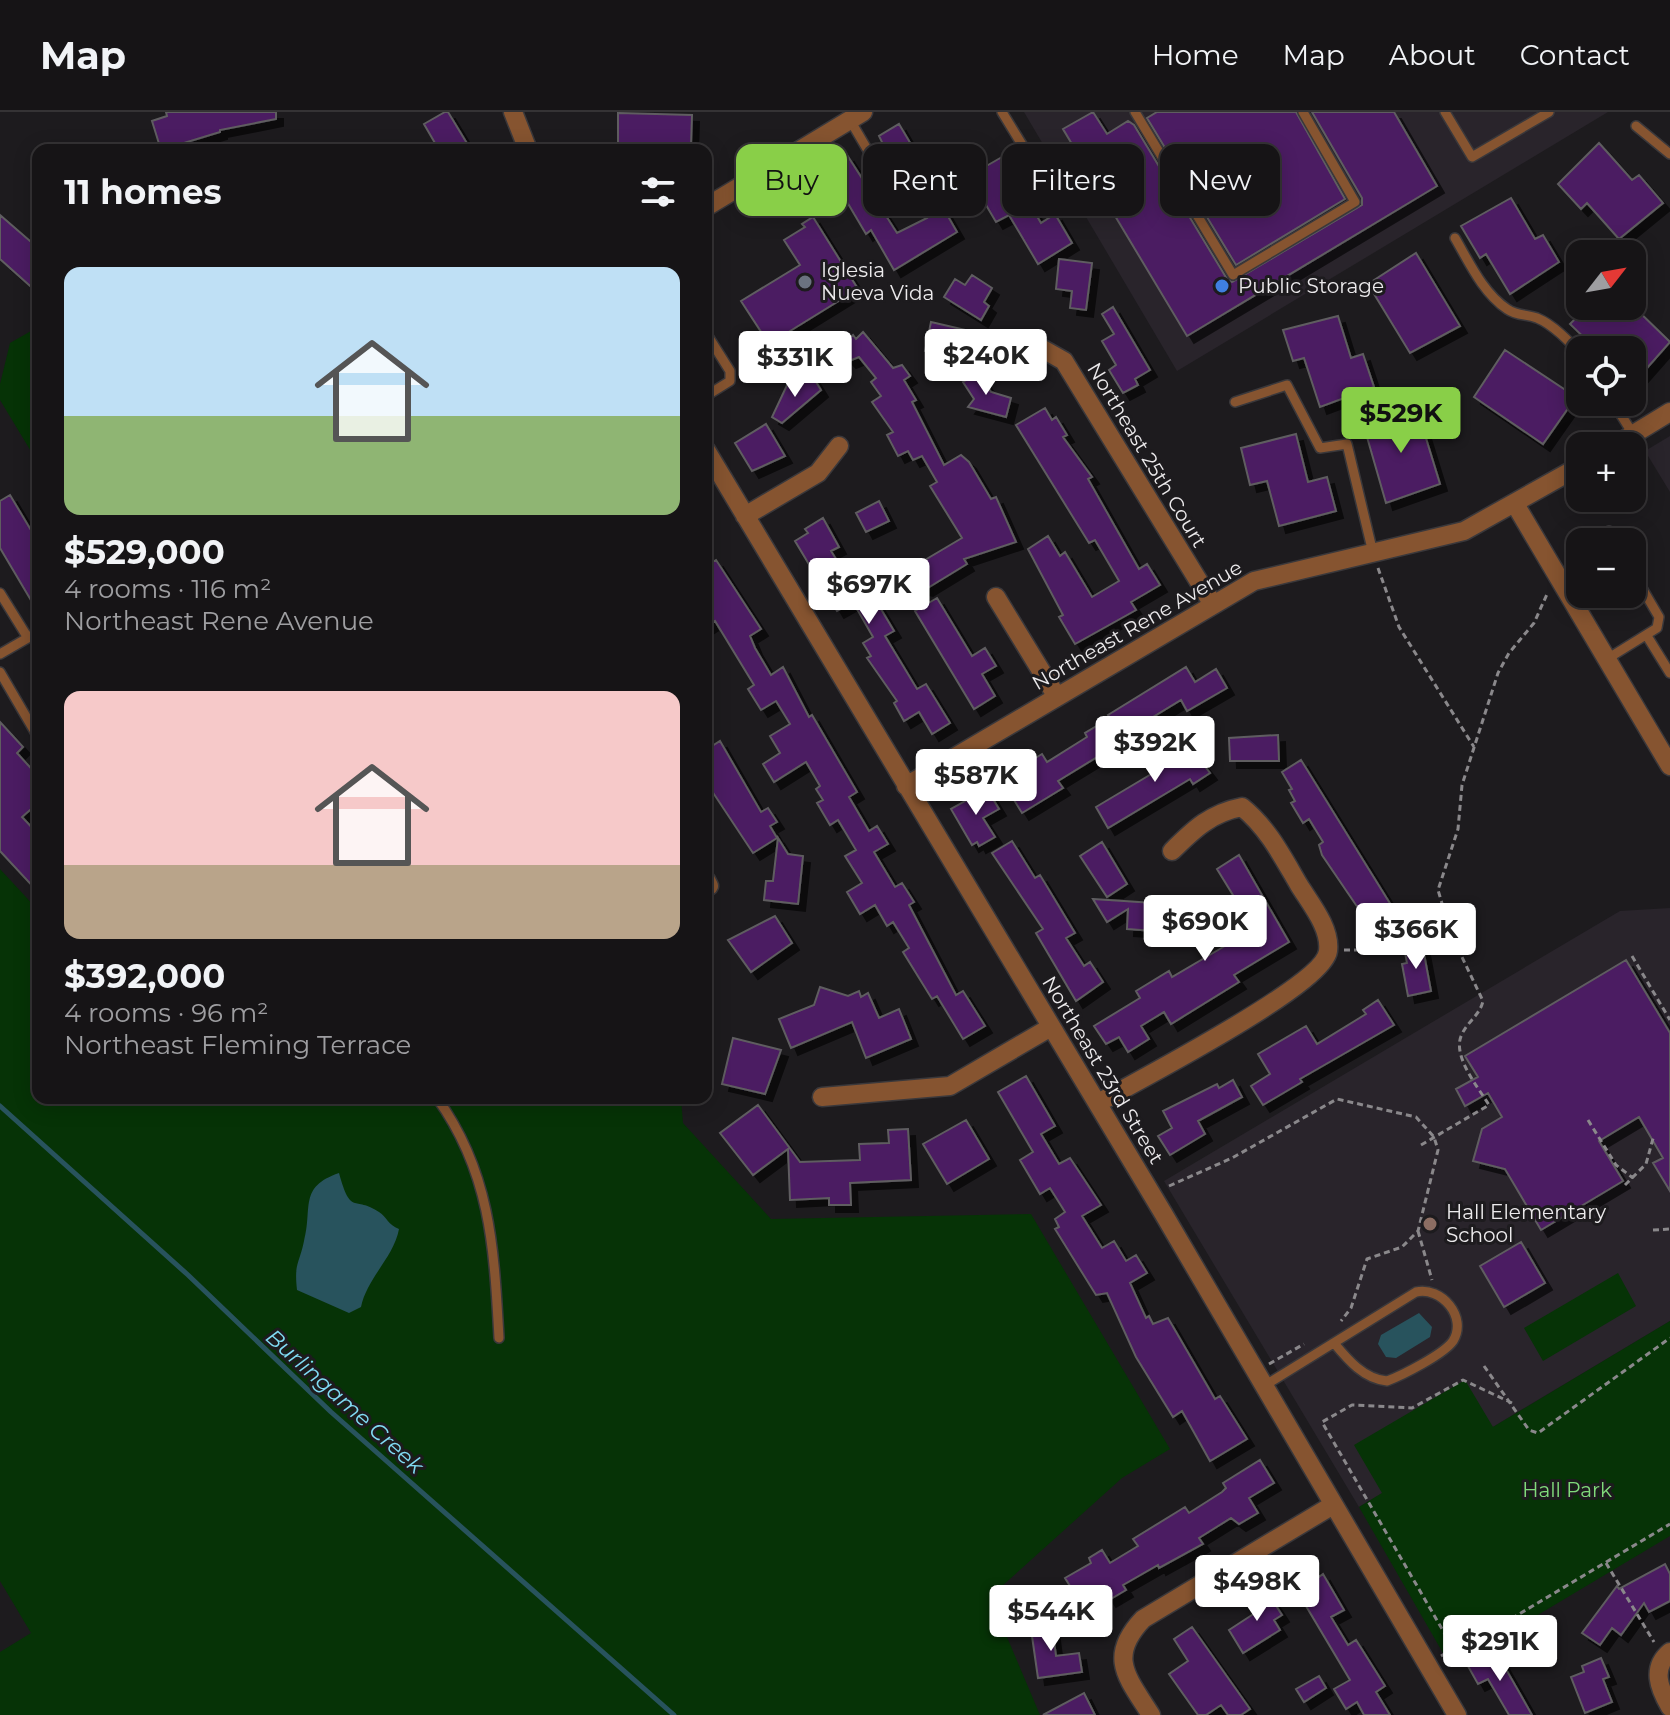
<!DOCTYPE html>
<html lang="en">
<head>
<meta charset="utf-8">
<style>
	body { margin:0; font-family:Montserrat,sans-serif; background:#1f1d1f; color:#f1f3f6; height:100vh; display:flex; flex-direction:column; font-size:30px; white-space:nowrap }
	* { box-sizing:border-box; margin:0 }
	p { font-size:26px; color:#9e9ea1 }
	.icon { flex:none; width:44px; height:44px; fill:none; stroke:currentColor; stroke-width:2; stroke-linecap:round; stroke-linejoin:round }
	.map { position:relative; flex:1; overflow:hidden }
	.panel { position:absolute; left:32px; top:32px; width:680px; height:960px; display:flex; flex-direction:column; background:#161416; border-radius:16px; box-shadow:0 4px 20px #0003,0 0 0 2px #353335 }
	.panel>* { flex:none }
	.guide { position:absolute; left:736px; top:32px; width:760px; height:72px; display:flex; gap:16px }
	.needle { width:52px; rotate:59deg }
	.tools { position:absolute; left:1566px; top:128px; display:grid; gap:16px }
	.tools a { display:grid; place-items:center; width:80px; height:80px; border-radius:16px; background:#161416; box-shadow:0 4px 20px #0003,0 0 0 2px #353335; font-size:40px }
	.price { position:absolute; translate:-50% -68px; padding:0 18px; border-radius:8px; background:#fff; color:#222; font-size:26px; line-height:52px; filter:drop-shadow(0 2px 4px #0008) }
	.price::after { content:''; position:absolute; left:50%; top:48px; width:24px; height:18px; margin-left:-12px; background:inherit; clip-path:polygon(0 0,100% 0,50% 100%) }
	.price.current { background:#89cf48; color:#111 }
	ul { padding:0; list-style:none }
	li { display:grid; align-content:center; gap:16px; height:424px; padding:0 32px }
	li span { display:grid; place-items:center; height:248px; border-radius:16px; color:#555 }
	li>.icon { margin-inline-start:auto }
	span .icon { width:144px; height:144px; fill:#fffc; stroke-width:1 }
	li b { font-size:34px }
	h2 { display:flex; justify-content:space-between; align-items:center; height:96px; padding:0 32px; font-size:34px }
	.tag { padding:0 28px; border-radius:16px; background:#161416; box-shadow:0 4px 20px #0003,0 0 0 2px #353335; font-size:28px; line-height:72px }
	.tag.current { background:#89cf48; color:#111 }
	header { display:flex; align-items:center; gap:48px; box-sizing:border-box; height:112px; padding:0 40px; background:#161416; border-bottom:2px solid #353335 }
	header strong { font-size:38px }
	nav { display:flex; gap:44px; margin-inline-start:auto; font-size:28px }
	.map>svg:first-child { display:block }
	.built { fill:#29242b }
	.green { fill:#063306 }
	.water { fill:#28535d }
	.lines { fill:none; stroke-linecap:round; stroke-linejoin:round }
	.stream { stroke:#28535d; stroke-width:5 }
	.building { fill:#4b1a62; stroke:#5f5d61; stroke-width:2; filter:url(#shadow) }
	.service-casing { stroke:#3a383b; stroke-width:12 }
	.minor-casing { stroke:#3a383b; stroke-width:21 }
	.path { stroke:#8a888b; stroke-width:3; stroke-dasharray:6 4; stroke-linecap:butt }
	.service { stroke:#865430; stroke-width:9 }
	.minor { stroke:#865430; stroke-width:18 }
	.worship-dot { fill:#6b7280; stroke:#1d1b1e; stroke-width:3 }
	.shop-dot { fill:#3f7fe0; stroke:#1d1b1e; stroke-width:3 }
	.education-dot { fill:#8d6e63; stroke:#1d1b1e; stroke-width:3 }
	.labels { text-anchor:middle; stroke-width:6; stroke-linejoin:round; paint-order:stroke }
	.poi-label { font-size:20px; fill:#eceaec; stroke:#1d1b1e; text-anchor:start }
	.street-label { font-size:20px; fill:#eceaec; stroke:#1d1b1e }
	.park-label { font-size:20px; fill:#80da7b; stroke:#1d1b1e }
	.water-label { font-size:22px; font-style:italic; fill:#80dbf3; stroke:#1d1b1e }
</style>
</head>
<body>
<header>
<strong>Map</strong>
<nav><a>Home</a><a>Map</a><a>About</a><a>Contact</a></nav>
</header>
<div class="map">
<svg width="1670" height="1603" viewBox="0 0 1670 1603">
	<defs>
		<filter id="shadow"><feDropShadow dx="7" dy="7" stdDeviation="0" flood-color="#0009"/></filter>
	</defs>
	<rect width="100%" height="100%" fill="#1d1b1e"/>
	<path class="built" d="M1024,0H1608L1177,259Z
		M1670,324V380L1645,339Z
		M1670,796V1209L1359,1395L1164,1069L1620,799Z"/>
	<path class="green" d="M38,215V351L0,288V272L10,231Z
		M0,757L38,798V986H681L683,1011L771,1107L1031,1102L1170,1337L1122,1366L990,1485L1040,1603H0V1540L31,1521L0,1469Z
		M1618,1161L1636,1194L1543,1249L1524,1216Z
		M1670,1209V1424L1451,1555L1359,1395L1382,1381L1354,1333L1465,1268L1493,1315Z"/>
	<path class="water" d="M339,1061C351,1105 354,1083 379,1100C387,1105 388,1113 399,1117C394,1145 367,1166 361,1195L349,1201L297,1178C294,1151 299,1153 304,1129C313,1096 298,1075 339,1061Z
		M1419,1201L1432,1215L1430,1225L1396,1246L1386,1245L1378,1232L1381,1223Z"/>
	<g class="lines">
		<path class="stream" d="M0,994L188,1163L331,1300L674,1603"/>
	</g>
	<path class="building" d="M166,0H276V7L220,18V20L161,38L152,9L167,4Z
		M445,0H448L471,38H439L424,12Z
		M1093,0L1107,22L1128,9L1134,13L1227,167L1232,170L1362,93V86L1312,0H1394L1437,74L1187,224L1063,17Z
		M1157,0H1296L1345,87L1236,153L1147,6Z
		M618,1L692,3L691,33L618,31Z
		M899,12L938,78L934,80L957,120L894,158L871,118L866,122L827,56L847,43L897,121L927,106L909,74L904,76L879,24Z
		M1599,31L1632,68L1639,63L1663,91L1619,127L1587,91L1581,97L1558,72Z
		M1002,45L1041,111L1055,102L1072,131L1038,152L1009,103L996,110L969,64Z
		M1511,86L1535,127L1543,123L1559,150L1510,182L1486,142L1480,146L1461,114Z
		M0,103L38,136V181L0,147Z
		M813,105L858,177L769,232L741,189L800,153L784,128L805,115L802,112Z
		M1416,141L1460,214L1410,241L1368,172Z
		M1059,147L1092,151L1086,198L1070,196L1072,179L1056,177Z
		M972,163L992,176L984,190L989,194L981,208L944,185L955,167L965,173Z
		M1588,194H1633L1670,230L1632,273V238H1597L1570,212Z
		M1113,195L1150,258L1135,267L1138,273L1123,281L1109,258L1116,253L1102,229L1114,222L1102,202Z
		M1338,204L1351,246L1363,242L1374,275L1320,295L1304,246L1293,249L1283,218Z
		M931,210L974,220L970,237L957,234L953,255L930,250L932,240L925,239Z
		M863,220L893,256L902,253L910,264L904,268L916,288L912,290L944,353L961,343L969,350L991,387L996,385L1016,430L964,447L967,452L926,477L887,468L891,450L913,455L962,426L930,374L937,370L922,344L913,348L908,339L898,344L887,323L893,320L872,290L881,284L871,270L876,266L859,245L849,249L837,236L853,223L856,227Z
		M1505,238L1576,285L1543,332L1474,285Z
		M979,261L991,280L1011,286L1006,305L968,295L974,287L963,270Z
		M813,265L821,278L782,311L772,305L789,269L798,274Z
		M1045,296L1052,308L1056,305L1067,323L1063,325L1092,365L1088,367L1139,457L1147,452L1160,473L1131,490L1136,498L1075,532L1059,505L1063,503L1028,437L1048,424L1060,444L1065,440L1092,485L1119,469L1095,428L1089,431L1016,313Z
		M1417,297L1440,372L1386,391L1363,311Z
		M766,312L785,344L752,359L735,331Z
		M1296,322L1308,370L1327,365L1336,399L1279,414L1267,369L1250,373L1241,336Z
		M10,383L38,430V500L0,436V389Z
		M879,389L889,409L866,420L856,401Z
		M823,406L839,435L831,439L849,468L860,462L894,519L885,524L917,577L926,572L950,611L932,622L919,600L904,609L894,591L897,589L867,546L871,544L863,531L873,525L853,490L837,499L795,429L808,421L805,417Z
		M716,448L761,517L750,524L755,536L771,563L783,555L809,605L812,603L857,680L849,685L869,719L877,714L888,732L874,740L895,775L902,771L914,790L909,793L956,883L963,879L985,914L963,927L937,884L932,887L903,840L909,836L893,810L887,814L875,793L860,802L847,780L862,771L845,744L856,738L838,708L830,713L817,691L823,688L816,677L820,674L806,650L774,670L763,652L780,641L770,624L790,612L776,589L761,598L748,577L754,573L715,509L706,515V454Z
		M937,486L972,544L985,536L996,554L982,562L995,584L974,597L915,499Z
		M1186,555L1195,570L1216,557L1227,576L1187,599L1181,588L1117,627L1120,631L1058,669L1063,676L1022,701L1011,683L1033,669L1024,653L1042,642L1047,650L1087,625L1085,621L1110,606L1108,603Z
		M0,610L23,635L17,641L38,664V691L22,705L38,722V780L0,739Z
		M1278,623L1279,649H1230L1229,626Z
		M1184,627L1210,661L1193,672L1190,667L1108,716L1096,695L1153,661L1151,658L1175,643L1170,635Z
		M720,629L761,700L768,696L777,710L770,714L777,726L753,741L706,670V638Z
		M1301,648L1399,806L1383,816H1377L1368,801L1364,803L1356,793L1322,743L1319,733L1323,730L1309,707L1303,711L1291,691L1295,689L1289,678L1292,677L1282,660Z
		M987,677L999,697L983,706L995,725L979,734L977,730L972,733L951,697Z
		M778,726L788,742L803,744L798,792L764,788L766,769H773Z
		M1012,729L1035,766L1040,763L1075,821L1066,826L1084,854L1090,850L1103,870L1076,889L1036,821L1043,817L992,741Z
		M1102,730L1127,772L1107,785L1080,744Z
		M1239,743L1289,830L1234,863L1239,870L1171,912L1164,900L1141,914L1149,927L1128,940L1119,925L1106,932L1094,914L1140,886L1136,879L1169,859L1172,865L1230,831L1213,802L1236,788L1217,757Z
		M1093,787L1184,793L1182,821L1127,817L1128,797L1107,810Z
		M775,804L792,831L751,860L728,828Z
		M1422,831L1431,879L1408,884L1402,852L1407,851L1404,835Z
		M1626,848L1670,921V1079L1653,1051L1663,1046L1639,1005L1599,1029L1623,1069L1541,1118L1505,1057L1473,1049L1482,1017L1502,1005L1488,981L1465,994L1456,977L1478,965L1465,944Z
		M820,875L848,884L859,879L861,885L868,881L879,906L899,897L911,927L866,946L852,910L791,936L779,907L814,893Z
		M1378,888L1394,913L1300,967L1302,970L1263,993L1251,974L1270,962L1258,942L1306,914L1317,932L1366,902L1363,898Z
		M733,926L781,938L765,982L722,972Z
		M1026,964L1055,1014L1041,1022L1059,1052L1070,1046L1101,1093L1082,1104L1102,1136L1114,1129L1126,1149L1136,1143L1147,1161L1130,1171L1146,1206L1149,1204L1153,1212L1168,1206L1215,1287L1220,1284L1247,1327L1210,1349L1182,1299L1173,1305L1136,1245L1107,1181L1096,1183L1055,1117L1059,1115L1055,1107L1065,1100L1050,1076L1040,1082L1020,1048L1033,1040L998,980Z
		M1233,968L1242,985L1198,1009L1205,1022L1170,1043L1158,1024L1172,1016L1163,999L1217,972L1219,976Z
		M758,993L800,1050L860,1048L859,1032L889,1031L888,1018L908,1017L911,1068L850,1071L851,1093H829V1086L790,1088L788,1037L753,1063L720,1021Z
		M966,1008L989,1047L947,1072L923,1032Z
		M1521,1130L1545,1171L1504,1195L1480,1154Z
		M1260,1348L1274,1371L1249,1386L1258,1401L1239,1412L1231,1406L1199,1426L1203,1432L1159,1456L1158,1453L1123,1473L1126,1478L1109,1488L1102,1477L1080,1490L1065,1466L1091,1451L1089,1446L1102,1438L1110,1451L1138,1434L1133,1427L1185,1395L1189,1401L1222,1380L1226,1376L1223,1371Z
		M1309,1449L1319,1465L1323,1462L1344,1498L1331,1505L1348,1533L1356,1528L1385,1574L1376,1580L1390,1603H1364L1357,1590L1346,1597L1334,1577L1350,1568L1287,1462Z
		M1665,1452L1670,1462V1489L1649,1500L1644,1491L1621,1523L1612,1516L1600,1533L1582,1521L1617,1474L1619,1477Z
		M1266,1478L1282,1503L1274,1508L1280,1518L1243,1541L1229,1518L1255,1501L1248,1489Z
		M1051,1507L1056,1544L1079,1541L1082,1560L1038,1566L1030,1510Z
		M1192,1515L1250,1597L1241,1603H1228L1221,1593L1206,1603H1198L1169,1562L1188,1549L1174,1527Z
		M1495,1538L1519,1580L1532,1603H1509L1488,1567L1478,1572L1468,1554Z
		M1601,1546L1609,1565L1603,1567L1612,1590L1585,1601L1571,1565L1584,1560L1582,1554Z
		M1319,1564L1326,1576L1304,1590L1296,1577Z
		M1084,1581L1095,1603H1043Z"/>
	<g class="lines">
		<defs>
			<path id="service" d="M1002,0L1037,57
				M1135,0L1233,163L1355,90L1303,0
				M1445,0L1472,45L1549,0
				M850,8L904,100
				M1636,14L1670,42
				M1455,126C1469,150 1483,181 1507,197C1517,204 1526,202 1537,206C1552,212 1571,230 1580,243
				M706,221L730,259V269L706,284
				M1235,290L1287,273L1320,336L1347,332L1373,441
				M1613,290L1633,322
				M1609,419L1615,430
				M0,481L28,526
				M1647,524L1670,561
				M0,542L38,520
				M1607,547L1657,516L1659,505L1632,459
				M0,560L38,625
				M437,986C491,1061 494,1137 499,1226
				M1264,1274L1416,1180C1441,1174 1468,1205 1453,1229C1444,1242 1403,1263 1387,1269C1364,1267 1348,1248 1334,1231"/>
			<path id="minor" d="M513,0L528,38
				M706,95L863,0
				M1032,231L1064,249L1212,491
				M1614,334L1670,300
				M706,338L1163,1101L1457,1603
				M1515,392L1670,654
				M745,404L818,361L839,334
				M996,485L1057,585
				M906,674L1254,469L1464,419L1580,354
				M706,768L709,774
				M822,985L950,974L1051,915
				M1098,991C1135,970 1324,873 1328,839C1331,816 1310,791 1299,773C1282,744 1268,716 1242,695C1211,701 1194,717 1172,739
				M1670,1540C1651,1556 1659,1576 1670,1595
				M1151,1603C1127,1565 1107,1545 1143,1507L1333,1393"/>
		</defs>
		<use href="#service" class="service-casing"/>
		<use href="#minor" class="minor-casing"/>
		<path class="path" d="M1378,456L1399,515L1474,635
			M1344,838H1364L1440,793
			M1632,844L1670,908
			M1588,1008L1616,1053L1633,1066
			M1421,1033L1489,993C1478,975 1451,943 1462,922C1468,909 1480,903 1483,889L1451,822L1438,778L1458,717L1462,673L1498,561L1509,541L1534,511L1548,480
			M1625,1073L1646,1052L1654,1023
			M1169,1074L1232,1046L1337,987L1416,1005L1434,1025L1438,1038L1418,1119L1402,1135L1367,1147L1351,1196L1341,1209
			M1653,1118L1670,1117
			M1418,1119L1432,1168
			M1269,1252L1304,1232
			M1484,1254L1529,1318L1538,1321L1670,1226
			M1512,1291L1463,1268L1412,1296L1352,1293L1322,1310L1449,1529L1459,1533L1474,1529L1670,1412
			M1606,1451L1654,1530
			M1441,1544L1458,1534"/>
		<use href="#service" class="service"/>
		<use href="#minor" class="minor"/>
	</g>
	<circle class="worship-dot" cx="805" cy="170" r="8"/>
	<circle class="shop-dot" cx="1222" cy="174" r="8"/>
	<circle class="education-dot" cx="1430" cy="1112" r="8"/>
	<g class="labels">
		<g class="poi-label">
			<text x="821" y="165">Iglesia<tspan x="821" dy="23">Nueva Vida</tspan></text>
			<text x="1238" y="181">Public Storage</text>
			<text x="1446" y="1107">Hall Elementary<tspan x="1446" dy="23">School</tspan></text>
		</g>
		<g class="street-label">
			<text transform="translate(1147 343) rotate(59)" y="7">Northeast 25th Court</text>
			<text transform="translate(1137 513) rotate(-30)" y="7">Northeast Rene Avenue</text>
			<text transform="translate(1103 958) rotate(59)" y="7">Northeast 23rd Street</text>
		</g>
		<g class="park-label">
			<text x="1567" y="1385">Hall Park</text>
		</g>
		<g class="water-label">
			<text transform="translate(345 1289) rotate(42)" y="8">Burlingame Creek</text>
		</g>
	</g>
</svg>
<div class="tools">
<a><svg class="needle" viewBox="-14 -14 28 28"><path d="M0-13l5 13h-10z" fill="#e53935"/><path d="M0 13l5-13h-10z" fill="#9e9ea1"/></svg></a>
<a><svg class="icon" aria-label="locate" viewBox="0 0 24 24"><circle cx="12" cy="12" r="6"/><path d="M12 2v4M12 18v4M2 12h4M18 12h4"/></svg></a>
<a>+</a>
<a>−</a>
</div>
<b class="price" style="left:986px;top:285px">$240K</b>
<b class="price" style="left:795px;top:287px">$331K</b>
<b class="price current" style="left:1401px;top:343px">$529K</b>
<b class="price" style="left:869px;top:514px">$697K</b>
<b class="price" style="left:1155px;top:672px">$392K</b>
<b class="price" style="left:976px;top:705px">$587K</b>
<b class="price" style="left:1205px;top:851px">$690K</b>
<b class="price" style="left:1416px;top:859px">$366K</b>
<b class="price" style="left:1257px;top:1511px">$498K</b>
<b class="price" style="left:1051px;top:1541px">$544K</b>
<b class="price" style="left:1500px;top:1571px">$291K</b>
<div class="guide">
<a class="tag current">Buy</a>
<a class="tag">Rent</a>
<a class="tag">Filters</a>
<a class="tag">New</a>
</div>
<section class="panel">
<h2>11 homes<svg class="icon" aria-label="filters" viewBox="0 0 24 24"><path d="M4 7h16M4 17h16"/><circle cx="9" cy="7" r="2"/><circle cx="15" cy="17" r="2"/></svg></h2>
<ul>
<li><span style="background:linear-gradient(#bfe0f5 60%,#8fb573 0)"><svg class="icon" aria-label="home" viewBox="0 0 24 24"><path d="M3 11l9-7 9 7M6 9v11h12V9"/></svg></span><div><b>$529,000</b><p>4 rooms · 116 m²</p><p>Northeast Rene Avenue</p></div></li>
<li><span style="background:linear-gradient(#f6c9c9 70%,#b9a48a 0)"><svg class="icon" aria-label="home" viewBox="0 0 24 24"><path d="M3 11l9-7 9 7M6 9v11h12V9"/></svg></span><div><b>$392,000</b><p>4 rooms · 96 m²</p><p>Northeast Fleming Terrace</p></div></li>
</ul>
</section>
</div>
</body>
</html>
